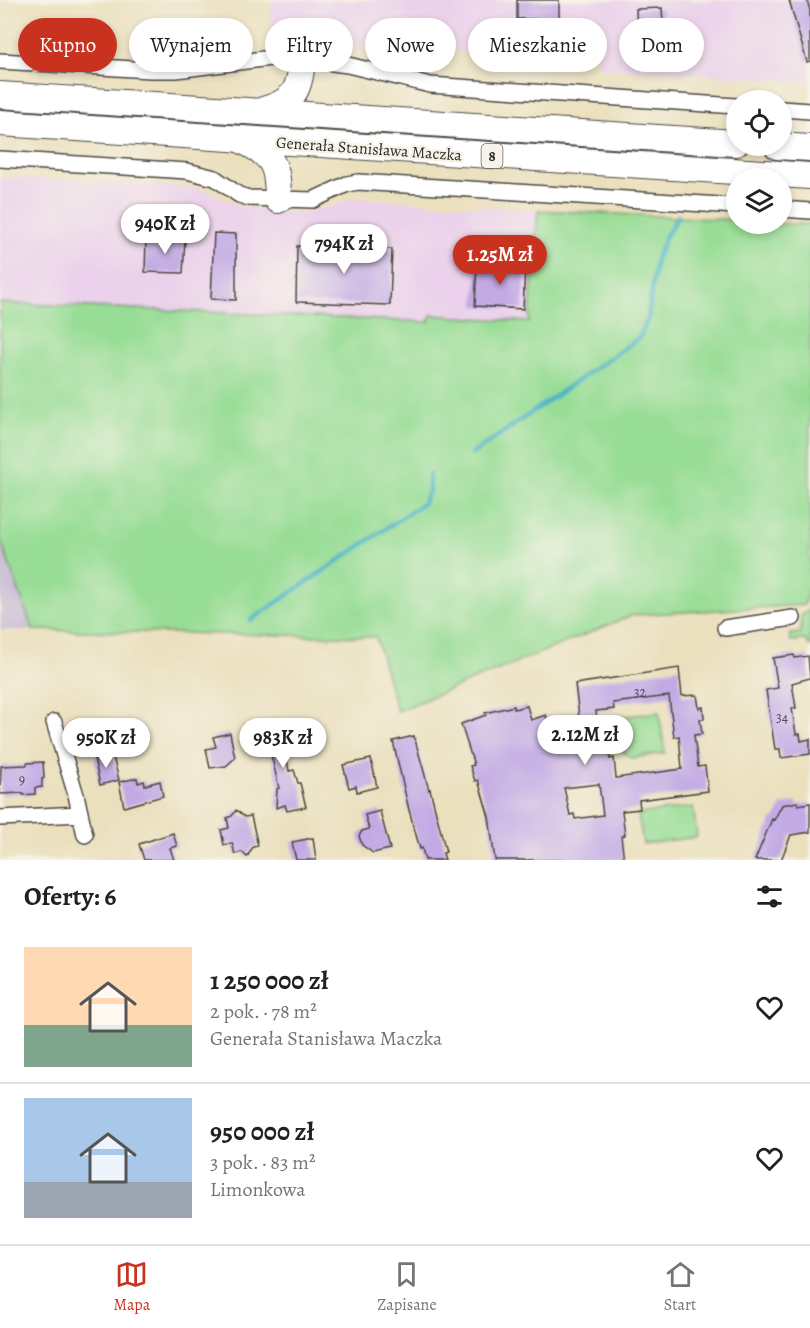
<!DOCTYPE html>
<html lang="pl">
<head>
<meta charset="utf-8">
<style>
	body { margin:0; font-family:Alegreya,serif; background:#f6f6f6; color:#202124; height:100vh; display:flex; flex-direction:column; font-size:22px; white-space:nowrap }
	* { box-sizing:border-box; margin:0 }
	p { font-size:20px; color:#757577 }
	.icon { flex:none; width:33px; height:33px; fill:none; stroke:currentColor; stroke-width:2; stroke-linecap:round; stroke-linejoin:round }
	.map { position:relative; height:860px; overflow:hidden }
	.sheet { display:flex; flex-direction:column; background:#fff; flex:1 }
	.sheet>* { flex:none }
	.banner { position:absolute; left:18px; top:18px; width:774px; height:54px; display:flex; gap:12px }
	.controls { position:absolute; left:726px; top:90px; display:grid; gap:12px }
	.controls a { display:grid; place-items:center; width:66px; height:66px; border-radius:50%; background:#fff; box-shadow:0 3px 9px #0003; font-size:30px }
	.price { position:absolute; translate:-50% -51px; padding:0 14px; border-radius:21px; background:#fff; color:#222; font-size:20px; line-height:39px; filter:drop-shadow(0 2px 3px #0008) }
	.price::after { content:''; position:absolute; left:50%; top:36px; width:18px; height:14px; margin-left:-9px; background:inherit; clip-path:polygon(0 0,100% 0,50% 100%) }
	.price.active { background:#c8321e; color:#fff }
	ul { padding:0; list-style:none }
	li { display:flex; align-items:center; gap:18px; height:150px; padding:0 24px }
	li+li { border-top:2px solid #e0e0e0 }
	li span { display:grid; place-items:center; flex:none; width:168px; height:120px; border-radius:0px; color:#555 }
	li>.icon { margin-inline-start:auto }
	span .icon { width:72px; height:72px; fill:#fffc; stroke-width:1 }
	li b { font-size:26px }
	h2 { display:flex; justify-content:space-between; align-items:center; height:72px; padding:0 24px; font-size:26px }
	.pill { padding:0 21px; border-radius:27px; background:#fff; box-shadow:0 3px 9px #0003; font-size:21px; line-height:54px }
	.pill.active { background:#c8321e; color:#fff }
	.tabs { display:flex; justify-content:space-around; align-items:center; height:84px; border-top:2px solid #e0e0e0; background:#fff; font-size:16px; color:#757577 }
	.tabs a { display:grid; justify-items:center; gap:3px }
	.tabs .active { color:#c8321e }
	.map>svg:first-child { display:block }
	.built { fill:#ebd1eb }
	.industrial { fill:#cbbfd5 }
	.green { fill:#98dd95; stroke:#628460; stroke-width:1.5 }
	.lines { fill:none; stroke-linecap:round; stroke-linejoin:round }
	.stream { stroke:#48b4c6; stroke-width:4.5 }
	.building { fill:#c3aae5; fill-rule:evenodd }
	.minor-casing { stroke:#484641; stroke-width:18 }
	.trunk-casing { stroke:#484641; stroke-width:28 }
	.minor { stroke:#fff; stroke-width:15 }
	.trunk { stroke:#fff; stroke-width:26 }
	.labels { text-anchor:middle; stroke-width:5; stroke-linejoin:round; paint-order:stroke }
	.number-label { font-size:14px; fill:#514b5a }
	.shield { fill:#f7f3e8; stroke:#686764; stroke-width:1.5 }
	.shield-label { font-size:15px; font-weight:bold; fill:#2b2b2b }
	.street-label { font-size:16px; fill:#2b2b2b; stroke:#f7f3e8 }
</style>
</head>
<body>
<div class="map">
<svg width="810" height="860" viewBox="0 0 810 860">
	<rect width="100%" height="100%" fill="#f7f3e8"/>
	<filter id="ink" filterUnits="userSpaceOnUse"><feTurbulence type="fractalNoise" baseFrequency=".0167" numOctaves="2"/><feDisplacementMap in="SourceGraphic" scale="12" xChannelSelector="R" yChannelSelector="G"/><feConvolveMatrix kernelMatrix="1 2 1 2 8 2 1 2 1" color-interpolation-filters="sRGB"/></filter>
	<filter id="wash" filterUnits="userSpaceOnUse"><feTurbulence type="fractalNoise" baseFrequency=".008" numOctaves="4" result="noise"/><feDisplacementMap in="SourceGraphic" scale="24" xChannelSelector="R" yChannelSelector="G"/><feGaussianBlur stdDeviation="1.35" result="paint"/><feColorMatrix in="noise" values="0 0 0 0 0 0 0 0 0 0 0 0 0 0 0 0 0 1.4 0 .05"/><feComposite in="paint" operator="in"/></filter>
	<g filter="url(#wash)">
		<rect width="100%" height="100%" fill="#ebe0be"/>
		<path class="built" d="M271,0H810V82L598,67L596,32L594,57L350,46L270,37Z
			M13,177L197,188L243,207L299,213L329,207L353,198L538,210L530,322L431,315L430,322L0,303V179Z"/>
		<path class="industrial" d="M0,539L33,630H0Z"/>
		<path class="green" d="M538,210L736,220V224H810V582L804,605L633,615L397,711L376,637L33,630L0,539V303L429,322L431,315L529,322Z
			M810,609V646L805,640L791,641L790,634L801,633V616Z
			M659,712L665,753L631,758L623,752L619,717Z
			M693,807L697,837L643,844L638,814Z"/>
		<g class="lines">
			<path class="stream" d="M472,454L640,337L648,318L656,259L667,234L678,216
				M251,620L422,504L429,491V474"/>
		</g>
		<g id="blocks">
			<path class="building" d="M517,0H559V19H517Z
				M789,0H807L810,10V61L807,62Z
				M662,8L663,23H666L667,36L637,37L636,9Z
				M214,233L236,234V300L211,299Z
				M146,238L185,239L183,273L145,272Z
				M297,246L392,249L390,305L296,302Z
				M477,263L525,266L523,309L475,306Z
				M794,655L795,658L808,656L810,678L792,683L796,708H792L796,734H800L801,741L810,739V754L781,758L780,749H775L766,690L778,688L773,658Z
				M679,668L682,696L697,695L699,708L703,707L704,719H700L702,734L694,735L698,767L705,766L708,791L639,800L640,809L622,811L625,835L621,836L624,860H495L489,817L478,780L475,781L470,766L474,765L461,724L486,715L485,713L514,706V709L527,706L531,720L546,715L547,720L579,716L575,684ZM669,696L674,737L679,736L682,769L616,778L614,758L610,759L608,745L600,746L596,711L614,709L613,703ZM599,784L603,815L575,819L574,814L570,815L564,788Z
				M286,725L289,740L284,741L289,771L294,770L298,783H300L306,807L287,811L285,805L276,808L277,789L279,788L271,754L266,755L262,728Z
				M230,733L235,758L226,766L210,768L206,749L216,747L213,737Z
				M414,736L429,790L430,789L446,852L443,853L445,860H425L422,848L420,849L409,810L393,741Z
				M112,753L119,780L100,785L94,758Z
				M371,759L377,787L357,792L356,786L349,788L343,765Z
				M43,762L44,778L42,779V787L35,788V794L23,795V793L0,794L1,766L27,765V763Z
				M137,778L138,783L144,781L145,785L160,781L163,796L124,807L119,782Z
				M797,802L798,805L810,803V832L791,835L781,860H755L772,819L774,820L782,805Z
				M236,810L245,817L251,816L258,846L253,847L247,857L242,852L235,854L232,843L224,845L221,830L229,828L227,818L232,816Z
				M380,811L390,849L373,853L362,845L359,836L362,831L369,829L365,815Z
				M173,833L177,846L170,848L174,860H144L139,844Z
				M313,838L316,860H296L292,842Z"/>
		</g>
	</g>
	<g filter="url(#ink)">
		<use href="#blocks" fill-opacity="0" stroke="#484641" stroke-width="1.5"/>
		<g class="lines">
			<defs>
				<path id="minor" d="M0,61L150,70H176L271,58L309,60L348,65L430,85L736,106
					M782,109L810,111
					M0,159L187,171L215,178L239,195L249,198L313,200L347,184L358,182L736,206
					M782,209L810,211
					M725,628L793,618
					M54,722L76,795L85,835
					M0,818L80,814"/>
				<path id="trunk" d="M0,95L736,143
					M263,110C294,102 300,90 302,60
					M0,123L810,176
					M241,140C274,155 278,166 278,200
					M777,146L810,148"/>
			</defs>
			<use href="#minor" class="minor-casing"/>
			<use href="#trunk" class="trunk-casing"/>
			<use href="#minor" class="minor"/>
			<use href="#trunk" class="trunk"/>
		</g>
	</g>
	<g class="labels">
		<g class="number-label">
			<text x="640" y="697">32</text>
			<text x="782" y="722">34</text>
			<text x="22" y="784">9</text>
		</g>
		<rect class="shield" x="481.5" y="144" width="21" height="24" rx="4.5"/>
		<g class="shield-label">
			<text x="492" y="161">8</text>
		</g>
		<g class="street-label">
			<text transform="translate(369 148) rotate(4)" y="6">Generała Stanisława Maczka</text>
		</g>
	</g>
</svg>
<div class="controls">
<a><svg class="icon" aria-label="locate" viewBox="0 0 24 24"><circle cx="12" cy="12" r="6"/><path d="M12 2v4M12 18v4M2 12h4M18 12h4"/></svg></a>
<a><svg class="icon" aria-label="layers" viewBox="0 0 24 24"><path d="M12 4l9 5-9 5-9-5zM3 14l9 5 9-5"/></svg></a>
</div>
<b class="price" style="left:165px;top:255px">940K zł</b>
<b class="price" style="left:344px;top:275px">794K zł</b>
<b class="price active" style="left:500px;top:286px">1.25M zł</b>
<b class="price" style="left:585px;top:766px">2.12M zł</b>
<b class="price" style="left:106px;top:769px">950K zł</b>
<b class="price" style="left:283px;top:769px">983K zł</b>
<div class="banner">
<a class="pill active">Kupno</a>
<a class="pill">Wynajem</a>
<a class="pill">Filtry</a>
<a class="pill">Nowe</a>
<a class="pill">Mieszkanie</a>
<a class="pill">Dom</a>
</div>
</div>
<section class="sheet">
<h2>Oferty: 6<svg class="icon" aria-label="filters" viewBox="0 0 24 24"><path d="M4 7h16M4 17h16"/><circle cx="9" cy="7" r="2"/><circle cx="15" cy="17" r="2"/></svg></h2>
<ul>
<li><span style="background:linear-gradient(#ffd9b3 65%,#7fa58c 0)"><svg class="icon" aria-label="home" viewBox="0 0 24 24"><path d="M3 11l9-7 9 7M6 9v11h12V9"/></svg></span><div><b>1 250 000 zł</b><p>2 pok. · 78 m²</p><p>Generała Stanisława Maczka</p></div><svg class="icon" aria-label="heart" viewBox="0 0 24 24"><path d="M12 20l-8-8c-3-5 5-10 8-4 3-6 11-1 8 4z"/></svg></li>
<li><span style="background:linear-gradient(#a9c7e8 70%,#9aa5b1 0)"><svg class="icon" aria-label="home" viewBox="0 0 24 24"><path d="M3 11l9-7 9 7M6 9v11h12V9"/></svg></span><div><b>950 000 zł</b><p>3 pok. · 83 m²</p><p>Limonkowa</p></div><svg class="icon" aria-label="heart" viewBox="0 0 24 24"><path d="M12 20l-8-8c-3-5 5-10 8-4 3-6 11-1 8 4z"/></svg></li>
</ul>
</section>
<nav class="tabs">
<a class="active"><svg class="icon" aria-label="map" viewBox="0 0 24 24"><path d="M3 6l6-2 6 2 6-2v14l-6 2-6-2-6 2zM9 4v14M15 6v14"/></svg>Mapa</a>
<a><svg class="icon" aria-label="saved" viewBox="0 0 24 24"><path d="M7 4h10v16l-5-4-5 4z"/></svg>Zapisane</a>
<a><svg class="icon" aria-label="home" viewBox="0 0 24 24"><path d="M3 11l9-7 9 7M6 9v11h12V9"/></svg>Start</a>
</nav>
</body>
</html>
